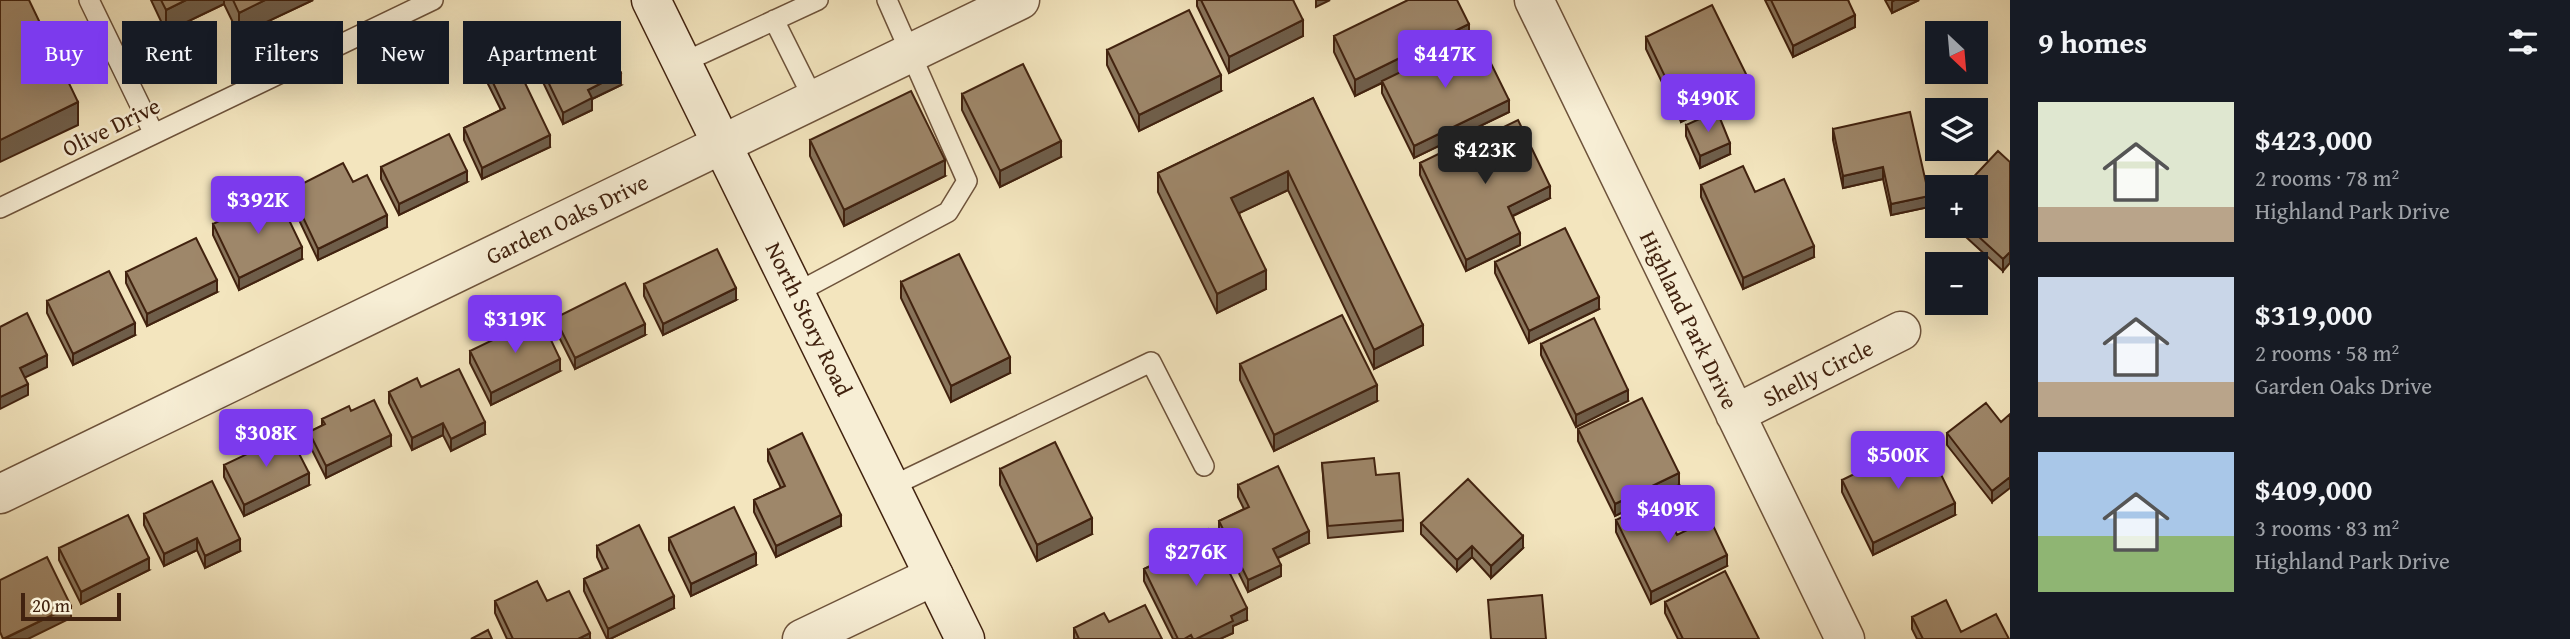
<!DOCTYPE html>
<html lang="en">
<head>
<meta charset="utf-8">
<style>
	body { margin:0; font-family:"Gentium Book Plus",serif; background:#242831; color:#f1f3f6; height:100vh; display:flex; flex-direction:column; font-size:26px; white-space:nowrap }
	* { box-sizing:border-box; margin:0 }
	p { font-size:23px; color:#9ea1a6 }
	.icon { flex:none; width:38px; height:38px; fill:none; stroke:currentColor; stroke-width:2; stroke-linecap:round; stroke-linejoin:round }
	.map { position:relative; flex:1; overflow:hidden }
	.panel { display:flex; flex-direction:column; background:#171b24; width:560px }
	.panel>* { flex:none }
	.hud { position:absolute; left:21px; top:21px; width:665px; height:63px; display:flex; gap:14px }
	.needle { width:46px; rotate:154deg }
	.tools { position:absolute; left:1925px; top:21px; display:grid; gap:14px }
	.tools a { display:grid; place-items:center; width:63px; height:63px; border-radius:0px; background:#171b24; box-shadow:0 7px 28px #0002; font-size:35px }
	.scale { position:absolute; left:21px; bottom:18px; width:100px; box-sizing:border-box; padding-left:7px; border:4px solid #41220f; border-top:0; font-size:19px; line-height:24px; white-space:nowrap; color:#41220f; -webkit-text-stroke:5px #f7eed5; paint-order:stroke }
	.price { position:absolute; translate:-50% -60px; padding:0 16px; border-radius:7px; background:#7c3aed; color:#fff; font-size:23px; line-height:46px; filter:drop-shadow(0 2px 4px #0008) }
	.price::after { content:''; position:absolute; left:50%; top:42px; width:21px; height:16px; margin-left:-10px; background:inherit; clip-path:polygon(0 0,100% 0,50% 100%) }
	.price.current { background:#222; color:#fff }
	ul { padding:0; list-style:none }
	li { display:flex; align-items:center; gap:21px; height:175px; padding:0 28px }
	li span { display:grid; place-items:center; flex:none; width:196px; height:140px; border-radius:0px; color:#555 }
	li>.icon { margin-inline-start:auto }
	span .icon { width:84px; height:84px; fill:#fffc; stroke-width:1 }
	li b { font-size:30px }
	h2 { display:flex; justify-content:space-between; align-items:center; height:84px; padding:0 28px; font-size:30px }
	.pill { padding:0 24px; border-radius:0px; background:#171b24; box-shadow:0 7px 28px #0002; font-size:24px; line-height:63px }
	.pill.current { background:#7c3aed; color:#fff }
	main { display:flex; flex:1; min-height:0 }
	.map>svg:first-child { display:block }
	.lines { fill:none; stroke-linecap:round; stroke-linejoin:round }
	.service-casing { stroke:#6e533b; stroke-width:22 }
	.minor-casing { stroke:#6e533b; stroke-width:41 }
	.secondary-casing { stroke:#41220f; stroke-width:41 }
	.service { stroke:#f7eed5; stroke-width:19 }
	.minor { stroke:#f7eed5; stroke-width:38 }
	.secondary { stroke:#f7eed5; stroke-width:38 }
	.wall { fill:#88745b; stroke:#41220f; stroke-width:2 }
	.shaded-wall { fill:#6f5e4a; stroke:#41220f; stroke-width:2 }
	.building { fill:#9e876a; stroke:#41220f; stroke-width:2 }
	.labels { text-anchor:middle; stroke-width:5; stroke-linejoin:round; paint-order:stroke }
	.street-label { font-size:23px; fill:#41220f; stroke:#f7eed5 }
</style>
</head>
<body>
<main>
<div class="map">
<svg width="2010" height="639" viewBox="0 0 2010 639">
	<rect width="100%" height="100%" fill="#f3e5be"/>
	<filter id="stains"><feTurbulence type="fractalNoise" baseFrequency=".00286" numOctaves="4"/><feColorMatrix values="0 0 0 0 .2 0 0 0 0 .09 0 0 0 0 .02 0 0 0 .5 -.17"/></filter>
	<radialGradient id="worn" r=".72"><stop offset=".6" stop-color="#630" stop-opacity="0"/><stop offset="1" stop-color="#630" stop-opacity=".3"/></radialGradient>
	<g class="lines">
		<defs>
			<path id="service" d="M89,0L154,134
				M774,20L814,100
				M682,63L818,0
				M0,208L433,0
				M796,293L948,212L967,181L887,0
				M890,487L1151,362L1204,466"/>
			<path id="minor" d="M1534,0L1845,639
				M1735,414L1901,331
				M0,494L1020,0
				M802,639L934,576"/>
			<path id="secondary" d="M651,0L965,639"/>
		</defs>
		<use href="#service" class="service-casing"/>
		<use href="#minor" class="minor-casing"/>
		<use href="#secondary" class="secondary-casing"/>
		<use href="#service" class="service"/>
		<use href="#minor" class="minor"/>
		<use href="#secondary" class="secondary"/>
	</g>
	<path class="wall" d="M151,0H313L239,35L224,4L166,32Z
		M1197,0H1293L1303,36L1229,73L1197,6Z
		M1765,0H1848L1855,27L1793,57Z
		M1885,0H1919L1892,13Z
		M1334,36L1469,39L1509,112L1414,158L1382,93V83L1355,96L1334,52Z
		M1646,37L1748,89L1681,122L1646,49Z
		M1107,50L1221,91L1139,131L1107,65Z
		M540,65L621,85L592,99V110L563,124L540,76Z
		M487,70L550,147L482,179L464,140V128L501,110L487,82Z
		M962,94L1061,157L1000,187L962,110Z
		M1313,98L1423,345L1374,369L1288,190L1239,213L1266,289L1217,313L1158,192V173Z
		M1686,125L1730,154L1700,168L1686,136Z
		M1833,129L1929,207L1891,215L1883,179L1843,188L1833,140Z
		M810,140L945,176L844,226L810,156Z
		M1477,140L1550,198L1513,216L1520,245L1466,271L1420,175V163Z
		M2010,162L2003,271L1954,226H1976Z
		M381,167L467,182L399,215L381,179Z
		M353,182L387,227L318,260L290,201V190Z
		M1701,185L1755,192L1814,257L1743,289L1701,197Z
		M213,224L302,259L239,290L213,235Z
		M1495,262L1599,309L1529,343L1495,273Z
		M126,272L217,292L147,326L126,283Z
		M901,282L1010,373L951,402L901,298Z
		M644,284L736,300L663,335L644,296Z
		M47,301L135,335L73,365L47,313Z
		M555,318L645,335L575,369L555,329Z
		M1541,344L1628,401L1576,427L1541,355Z
		M470,351L560,371L491,405L470,363Z
		M1240,364L1377,401L1274,451L1240,380Z
		M421,387L485,434L451,451L443,435L412,450L389,403V392Z
		M351,411L391,446L326,478L309,444V432L322,426V419Z
		M2001,422L1992,502L1947,445V433Z
		M1578,429L1679,485L1615,516L1578,441Z
		M768,450L841,526L776,557L754,512V500L781,488L768,461Z
		M1322,463L1376,475L1403,520V531L1328,538Z
		M224,465L309,485L244,516L224,477Z
		M1000,469L1092,534L1037,561L1000,485Z
		M1842,480L1955,515L1873,555L1842,492Z
		M1238,485L1309,543L1278,558L1281,576L1248,592L1219,533V521L1244,509L1238,497Z
		M144,514L240,551L205,568L197,550L164,566L144,525Z
		M1616,520L1677,535L1727,566L1651,604L1616,532Z
		M1421,523L1523,548L1491,578L1472,557L1457,571L1421,534Z
		M669,538L756,565L691,596L669,550Z
		M597,546L674,608L610,639H607L584,591V579L603,570L597,557Z
		M59,548L149,570L81,604L59,560Z
		M1170,548L1247,620L1233,626V633L1220,639H1173L1144,581V569L1170,557Z
		M495,601H547L590,639H507L495,613Z
		M1665,602L1759,639H1678L1665,613Z
		M1912,617L1961,632L2009,639H1917L1912,629Z
		M1109,622L1162,639H1074V628Z"/>
	<path class="shaded-wall" d="M186,0H224V4L166,32V10Z
		M265,0H313L239,35V13Z
		M1316,0H1330L1316,7Z
		M1895,0H1919L1892,13V2Z
		M1855,15V27L1793,57V46Z
		M1303,20V36L1229,73V57Z
		M1469,24V40L1355,96V80Z
		M621,73V85L592,99V110L563,124V113L588,90Z
		M1221,75V91L1139,131V115Z
		M1748,78V89L1681,122V110Z
		M1509,100V112L1414,158V146Z
		M78,102V125L0,162V140Z
		M550,135V147L482,179V168Z
		M1061,141V157L1000,187V171Z
		M1730,143V154L1700,168V156Z
		M945,160V176L844,226V210Z
		M1883,167V179L1843,188V176Z
		M467,171V182L399,215V204Z
		M1288,171V190L1231,217V198Z
		M1550,186V198L1508,218V207Z
		M1929,196V207L1891,215V204Z
		M387,215V227L318,260V249Z
		M1520,233V245L1466,271V260Z
		M1814,246V257L1743,289V278Z
		M302,247V259L239,290V278Z
		M2010,252V263L2003,271V259Z
		M1266,270V289L1217,313V294Z
		M217,280V292L147,326V314Z
		M736,288V300L663,335V324Z
		M1599,297V309L1529,343V331Z
		M135,323V335L73,365V354Z
		M645,324V335L575,369V358Z
		M1423,325V345L1374,369V350Z
		M47,355V367L20,380V368Z
		M1010,357V373L951,402V386Z
		M560,359V371L491,405V393Z
		M28,384V395L0,409V397Z
		M1377,385V401L1274,451V435Z
		M1628,390V401L1576,427V415Z
		M485,422V434L451,451V439Z
		M443,423V435L412,450V438Z
		M391,435V446L326,478V466Z
		M309,473V485L244,516V505Z
		M1679,473V485L1615,516V504Z
		M2010,477V488L1992,502V491Z
		M1955,503V515L1873,555V543Z
		M841,515V526L776,557V546Z
		M1092,518V534L1037,561V545Z
		M1309,531V543L1273,560V549Z
		M1523,536V548L1491,578V566Z
		M197,538V550L164,566V554Z
		M240,539V551L205,568V556Z
		M1472,546V557L1457,571V560Z
		M756,553V565L691,596V584Z
		M1727,555V566L1651,604V592Z
		M149,558V570L81,604V592Z
		M1281,565V576L1248,592V580Z
		M674,596V608L610,639H608V629Z
		M71,606V618L28,639H4Z
		M1247,608V620L1233,626V633L1220,639H1196L1231,616Z
		M590,633V639H578Z"/>
	<path class="building" d="M0,0H29L78,102L0,140Z
		M161,0H186L166,10Z
		M233,0H265L239,13Z
		M1201,0H1293L1303,20L1229,57Z
		M1408,0H1457L1469,24L1355,80L1334,36Z
		M1771,0H1848L1855,15L1793,46Z
		M1712,5L1748,78L1681,110L1646,37Z
		M1189,10L1221,75L1139,115L1107,50Z
		M602,34L621,73L588,90L592,98L563,113L540,65Z
		M1477,35L1509,100L1414,146L1382,81Z
		M513,58L550,135L482,168L464,128L505,108L487,70Z
		M1023,64L1061,141L1000,171L962,94Z
		M911,91L945,160L844,210L810,140Z
		M1313,98L1423,325L1374,350L1288,171L1231,198L1266,270L1217,294L1158,173Z
		M1717,111L1730,143L1700,156L1686,125Z
		M1910,112L1929,196L1891,204L1883,167L1843,176L1833,129Z
		M1518,120L1550,186L1508,207L1520,233L1466,260L1420,163L1475,136L1477,140Z
		M449,134L467,171L399,204L381,167Z
		M1998,151L2010,162V252L2003,259L1967,226H1976V187H1964Z
		M343,163L353,182L367,175L387,215L318,249L290,190Z
		M1743,166L1755,192L1784,179L1814,246L1743,278L1701,185Z
		M276,193L302,247L239,278L213,224Z
		M1565,228L1599,297L1529,331L1495,262Z
		M196,238L217,280L147,314L126,272Z
		M717,249L736,288L663,324L644,284Z
		M959,254L1010,357L951,386L901,282Z
		M109,271L135,323L73,354L47,301Z
		M625,283L645,324L575,358L555,318Z
		M27,313L47,355L20,368L28,384L0,397V327Z
		M1342,315L1377,385L1274,435L1240,364Z
		M540,317L560,359L491,393L470,351Z
		M1594,318L1628,390L1576,415L1541,344Z
		M459,369L485,422L451,439L443,423L412,438L389,392L417,378L421,387Z
		M1642,398L1679,473L1615,504L1578,429Z
		M374,400L391,435L326,466L309,432L325,424L322,419L349,406L351,411Z
		M1986,403L2001,422L2010,414V477L1992,491L1947,433Z
		M802,433L841,515L776,546L754,500L785,486L768,450Z
		M289,434L309,473L244,505L224,465Z
		M1924,440L1955,503L1873,543L1842,480Z
		M1055,442L1092,518L1037,545L1000,469Z
		M1374,458L1376,475L1399,473L1403,520L1328,526L1322,463Z
		M1278,466L1309,531L1273,549L1281,565L1248,580L1219,521L1249,507L1238,485Z
		M1468,479L1523,536L1491,566L1472,546L1457,560L1421,523Z
		M212,481L240,539L205,556L197,538L164,554L144,514Z
		M1660,499L1677,535L1710,519L1727,555L1651,592L1616,520Z
		M734,507L756,553L691,584L669,538Z
		M128,515L149,558L81,592L59,548Z
		M639,525L674,596L608,629L584,579L608,568L597,546Z
		M1208,529L1247,608L1231,616L1233,621L1196,639H1193L1191,635L1184,639H1178L1144,569L1174,555L1170,548Z
		M47,557L71,606L3,639L0,632V580Z
		M1725,571L1759,639H1683L1665,602Z
		M537,581L547,601L569,591L590,633L578,639H513L495,601Z
		M1542,595L1546,639H1491L1488,600Z
		M1946,600L1961,632L1996,614L2009,639H1923L1912,617Z
		M1145,605L1162,639H1079L1074,628L1104,613L1109,622Z
		M488,630L492,639H471Z"/>
	<g class="labels">
		<g class="street-label">
			<text transform="translate(111 127) rotate(-26)" y="8">Olive Drive</text>
			<text transform="translate(567 219) rotate(-26)" y="8">Garden Oaks Drive</text>
			<text transform="translate(809 319) rotate(64)" y="8">North Story Road</text>
			<text transform="translate(1689 320) rotate(64)" y="8">Highland Park Drive</text>
			<text transform="translate(1818 373) rotate(-27)" y="8">Shelly Circle</text>
		</g>
	</g>
	<rect width="100%" height="100%" filter="url(#stains)"/>
	<rect width="100%" height="100%" fill="url(#worn)"/>
</svg>
<div class="tools">
<a><svg class="needle" viewBox="-14 -14 28 28"><path d="M0-13l5 13h-10z" fill="#e53935"/><path d="M0 13l5-13h-10z" fill="#9ea1a6"/></svg></a>
<a><svg class="icon" aria-label="layers" viewBox="0 0 24 24"><path d="M12 4l9 5-9 5-9-5zM3 14l9 5 9-5"/></svg></a>
<a>+</a>
<a>−</a>
</div>
<div class="scale">20 m</div>
<b class="price" style="left:1445px;top:90px">$447K</b>
<b class="price" style="left:1708px;top:134px">$490K</b>
<b class="price current" style="left:1485px;top:186px">$423K</b>
<b class="price" style="left:258px;top:236px">$392K</b>
<b class="price" style="left:515px;top:355px">$319K</b>
<b class="price" style="left:266px;top:469px">$308K</b>
<b class="price" style="left:1898px;top:491px">$500K</b>
<b class="price" style="left:1668px;top:545px">$409K</b>
<b class="price" style="left:1196px;top:588px">$276K</b>
<div class="hud">
<a class="pill current">Buy</a>
<a class="pill">Rent</a>
<a class="pill">Filters</a>
<a class="pill">New</a>
<a class="pill">Apartment</a>
</div>
</div>
<section class="panel">
<h2>9 homes<svg class="icon" aria-label="filters" viewBox="0 0 24 24"><path d="M4 7h16M4 17h16"/><circle cx="9" cy="7" r="2"/><circle cx="15" cy="17" r="2"/></svg></h2>
<ul>
<li><span style="background:linear-gradient(#dfe7d0 75%,#b9a48a 0)"><svg class="icon" aria-label="home" viewBox="0 0 24 24"><path d="M3 11l9-7 9 7M6 9v11h12V9"/></svg></span><div><b>$423,000</b><p>2 rooms · 78 m²</p><p>Highland Park Drive</p></div></li>
<li><span style="background:linear-gradient(#c9d6e8 75%,#b9a48a 0)"><svg class="icon" aria-label="home" viewBox="0 0 24 24"><path d="M3 11l9-7 9 7M6 9v11h12V9"/></svg></span><div><b>$319,000</b><p>2 rooms · 58 m²</p><p>Garden Oaks Drive</p></div></li>
<li><span style="background:linear-gradient(#a9c7e8 60%,#8fb573 0)"><svg class="icon" aria-label="home" viewBox="0 0 24 24"><path d="M3 11l9-7 9 7M6 9v11h12V9"/></svg></span><div><b>$409,000</b><p>3 rooms · 83 m²</p><p>Highland Park Drive</p></div></li>
</ul>
</section>
</main>
</body>
</html>
